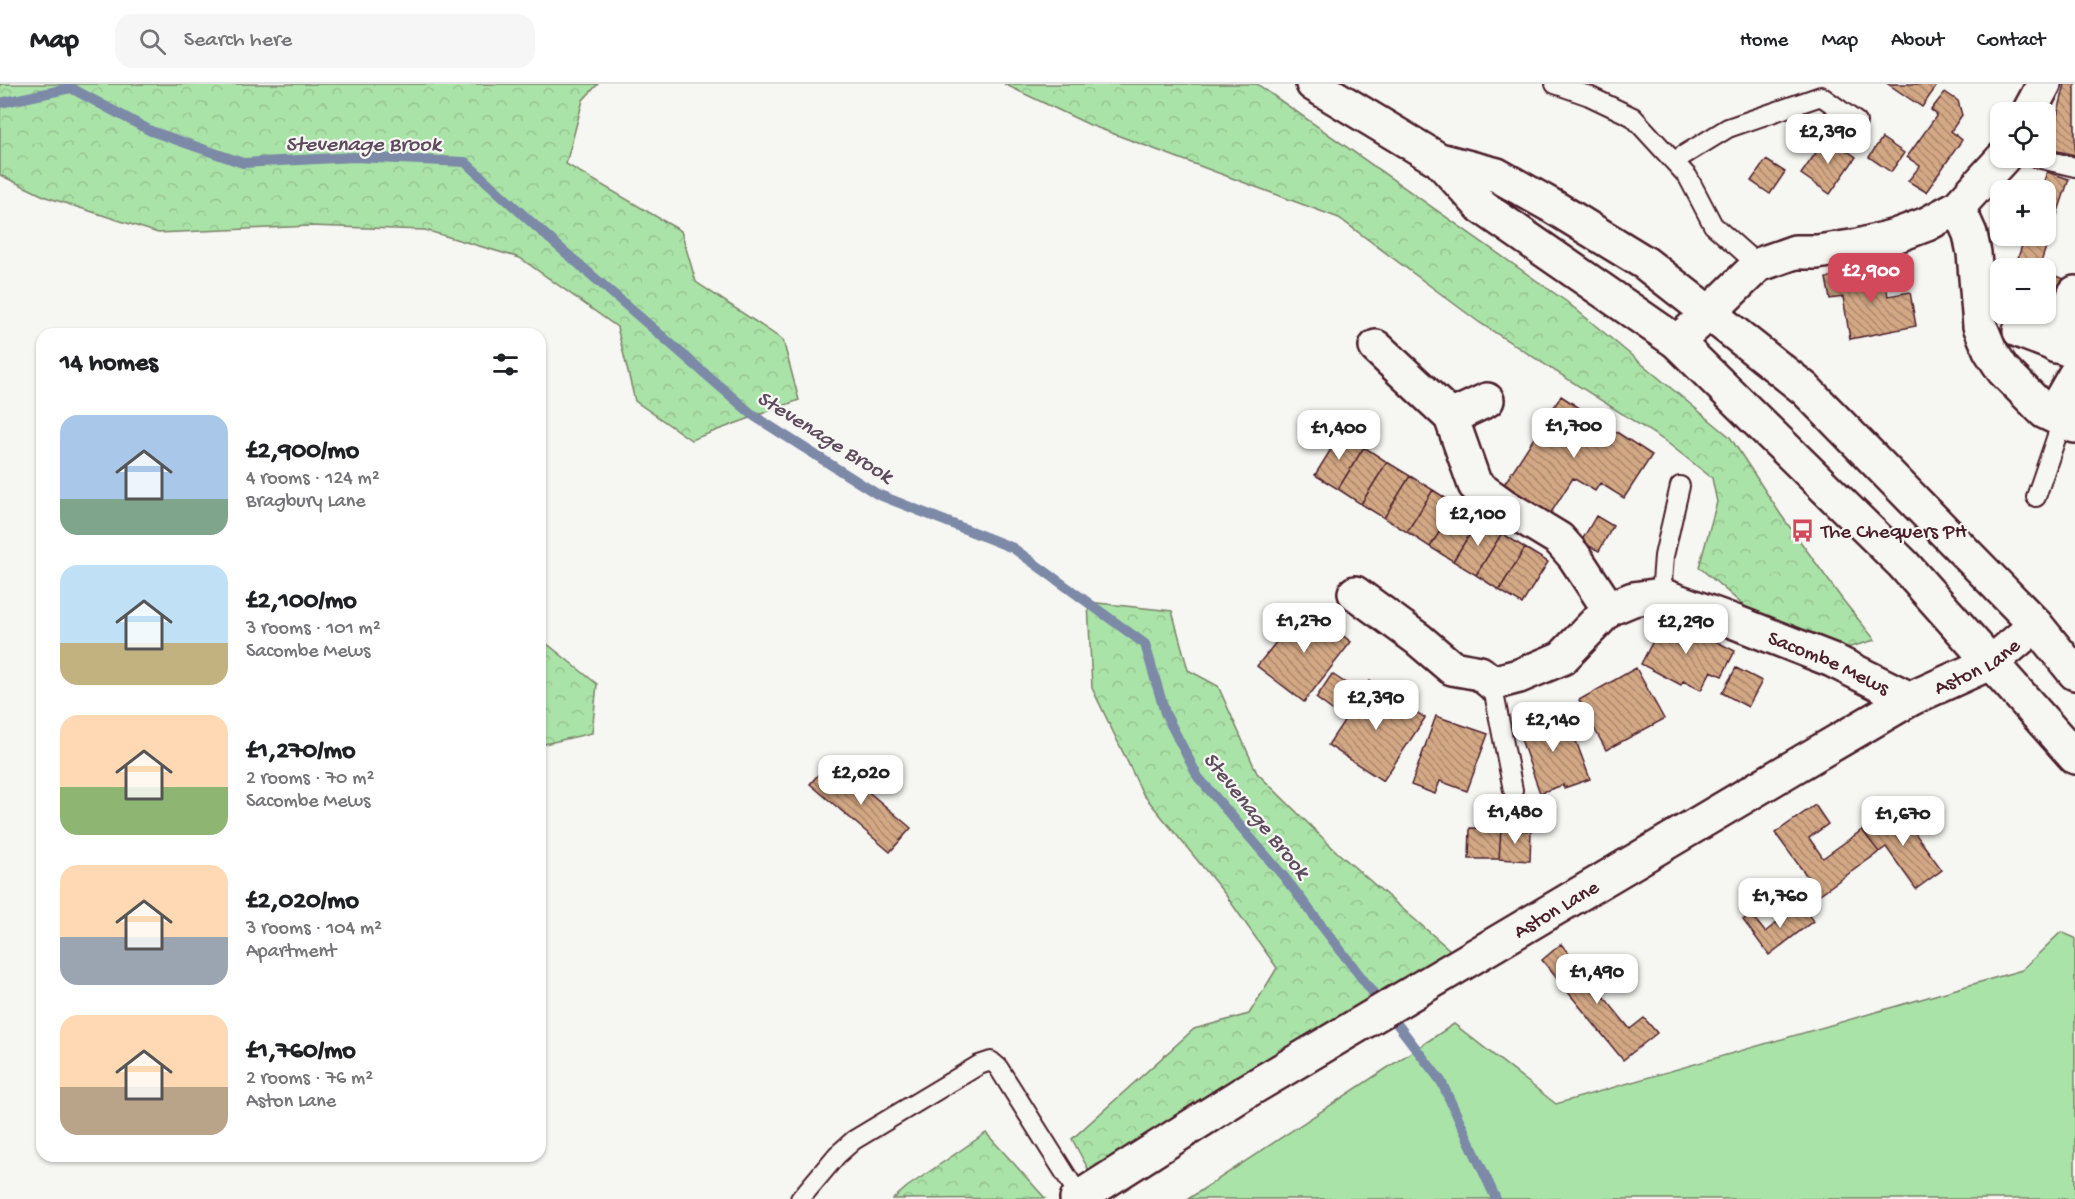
<!DOCTYPE html>
<html lang="en">
<head>
<meta charset="utf-8">
<style>
	body { margin:0; font-family:"Gochi Hand",sans-serif; background:#f6f6f6; color:#202124; height:100vh; display:flex; flex-direction:column; font-size:22px; white-space:nowrap }
	* { box-sizing:border-box; margin:0 }
	p { font-size:20px; color:#757577 }
	.icon { flex:none; width:33px; height:33px; fill:none; stroke:currentColor; stroke-width:2; stroke-linecap:round; stroke-linejoin:round }
	.map { position:relative; flex:1; overflow:hidden }
	.details { position:absolute; left:36px; top:244px; width:510px; height:834px; display:flex; flex-direction:column; background:#fff; border-radius:18px; box-shadow:0 2px 4px #0004 }
	.details>* { flex:none }
	.fabs { position:absolute; left:1990px; top:18px; display:grid; gap:12px }
	.fabs a { display:grid; place-items:center; width:66px; height:66px; border-radius:12px; background:#fff; box-shadow:0 2px 4px #0004; font-size:30px }
	.price { position:absolute; translate:-50% -51px; padding:0 14px; border-radius:12px; background:#fff; color:#222; font-size:20px; line-height:39px; filter:drop-shadow(0 2px 3px #0008) }
	.price::after { content:''; position:absolute; left:50%; top:36px; width:18px; height:14px; margin-left:-9px; background:inherit; clip-path:polygon(0 0,100% 0,50% 100%) }
	.price.selected { background:#d1495b; color:#fff }
	ul { padding:0; list-style:none }
	li { display:flex; align-items:center; gap:18px; height:150px; padding:0 24px }
	li span { display:grid; place-items:center; flex:none; width:168px; height:120px; border-radius:18px; color:#555 }
	li>.icon { margin-inline-start:auto }
	span .icon { width:72px; height:72px; fill:#fffc; stroke-width:1 }
	li b { font-size:26px }
	h2 { display:flex; justify-content:space-between; align-items:center; height:72px; padding:0 24px; font-size:26px }
	header { display:flex; align-items:center; gap:36px; box-sizing:border-box; height:84px; padding:0 30px; background:#fff; border-bottom:2px solid #e0e0e0 }
	header strong { font-size:28px }
	nav { display:flex; gap:33px; margin-inline-start:auto; font-size:21px }
	.search { width:420px; height:54px; background:#f6f6f6; display:flex; align-items:center; gap:15px; box-sizing:border-box; padding:0 21px; border-radius:18px; color:#757577; font-size:22px }
	.map>svg:first-child { display:block }
	.green { fill:#aae3a7; stroke:#7a8169; stroke-width:1.5 }
	.forest { fill:url(#forest-crowns); stroke:#7a8169; stroke-width:1.5 }
	.lines { fill:none; stroke-linecap:round; stroke-linejoin:round }
	.stream { stroke:#7b89a7; stroke-width:10 }
	.building { fill:url(#building-back-hatch); stroke:#4a1f2b; stroke-width:1.5 }
	.service-casing { stroke:#4a1f2b; stroke-width:22 }
	.minor-casing { stroke:#4a1f2b; stroke-width:38 }
	.trunk-casing { stroke:#4a1f2b; stroke-width:38 }
	.service { stroke:#f6f6f2; stroke-width:18 }
	.minor { stroke:#f6f6f2; stroke-width:33 }
	.trunk { stroke:#f6f6f2; stroke-width:33 }
	.labels { text-anchor:middle; stroke-width:4.5; stroke-linejoin:round; paint-order:stroke }
	.poi-label { font-size:21px; fill:#4a1f2b; stroke:#f6f6f2; text-anchor:start }
	.street-label { font-size:21px; fill:#4a1f2b; stroke:#f6f6f2 }
	.water-label { font-size:22px; font-style:italic; fill:#5e4b5e; stroke:#f6f6f2 }
</style>
</head>
<body>
<header>
<strong>Map</strong>
<div class="search"><svg class="icon" aria-label="search" viewBox="0 0 24 24"><circle cx="10" cy="10" r="6"/><path d="M15 15l6 6"/></svg>Search here</div>
<nav><a>Home</a><a>Map</a><a>About</a><a>Contact</a></nav>
</header>
<div class="map">
<svg width="2075" height="1115" viewBox="0 0 2075 1115">
	<defs>
		<pattern id="forest-crowns" width="20" height="18" patternUnits="userSpaceOnUse" patternTransform="scale(1.5)"><rect width="20" height="18" fill="#aae3a7"/><path d="M2 6a3 3 0 1 1 6 0M12 15a3 3 0 1 1 6 0" fill="none" stroke="#94c290"/></pattern>
		<pattern id="building-back-hatch" width="6" height="6" patternUnits="userSpaceOnUse" patternTransform="scale(1.5)"><rect width="6" height="6" fill="#d3a885"/><path d="M-1 5l2 2M0 0l6 6M5-1l2 2" fill="none" stroke="#ad886d"/></pattern>
	</defs>
	<rect width="100%" height="100%" fill="#f6f6f2"/>
	<filter id="ink" filterUnits="userSpaceOnUse"><feTurbulence type="fractalNoise" baseFrequency=".0167" numOctaves="2"/><feDisplacementMap in="SourceGraphic" scale="12" xChannelSelector="R" yChannelSelector="G"/><feConvolveMatrix kernelMatrix="1 2 1 2 8 2 1 2 1" color-interpolation-filters="sRGB"/></filter>
	<g filter="url(#ink)">
		<path class="green" d="M2061,848L2075,854V1115H1188L1454,940L1556,1020L2022,886Z"/>
		<path class="forest" d="M0,0H598L583,16L566,80L681,147L696,198L783,256L799,316L691,356L635,317L617,243L520,174L425,146L310,142L158,149L46,113L0,91Z
			M1004,0H1257L1567,218L1730,353L1781,431L1842,515L1875,556L1825,570L1779,552L1699,483L1717,418L1712,394L1665,357L1480,239L1339,134L1090,41Z
			M1088,518L1172,527L1188,586L1218,602L1257,689L1337,768L1458,873L1093,1094L1072,1055L1194,945L1249,930L1277,884L1225,810L1143,710L1092,604Z
			M540,559H546L597,600L592,649L540,661Z
			M986,1049L1045,1114L893,1115L907,1103Z"/>
		<g class="lines">
			<path class="stream" d="M0,19L71,4L151,47L243,79L354,73L465,78L551,156L754,332L877,410L1013,464L1145,560L1165,629L1198,693L1285,794L1441,997L1496,1115"/>
		</g>
		<path class="building" d="M1888,0H1938L1922,23Z
			M2065,0H2075V71L2049,65Z
			M1945,8L1958,17L1962,31L1951,47L1962,56L1926,108L1908,97L1920,82L1907,73L1937,31L1931,26Z
			M1827,53L1856,73L1830,110L1801,90Z
			M1882,54L1904,69L1891,88L1869,73Z
			M1766,76L1785,88L1770,110L1751,97Z
			M2047,88L2069,95L2040,181L2018,174L2023,158L2005,152H2046V106H2041Z
			M2018,174L2040,181L2039,184H2014Z
			M1882,184L1888,212L1910,208L1916,242L1850,255L1843,213L1830,215L1826,194Z
			M2046,189L2071,197L2074,238L2046,228Z
			M2012,230H2042L2038,244L2010,235Z
			M1561,312L1652,371L1624,414L1600,399L1595,407L1573,394L1547,435L1501,405Z
			M1341,349L1364,363L1338,405L1315,391Z
			M1364,363L1387,378L1361,420L1338,405Z
			M1387,378L1410,392L1384,434L1361,420Z
			M1410,392L1433,406L1407,448L1384,434Z
			M1433,406L1456,421L1430,463L1407,448Z
			M1456,421L1479,435L1453,477L1430,463Z
			M1596,432L1613,442L1599,467L1581,458Z
			M1479,435L1502,449L1476,491L1453,477Z
			M1502,449L1525,464L1499,506L1476,491Z
			M1525,464L1548,478L1522,520L1499,506Z
			M1305,522L1351,558L1304,618L1257,582Z
			M1666,532L1735,567L1722,592L1711,587L1701,606L1683,597L1681,601L1641,580Z
			M1636,584L1664,635L1606,666L1579,616Z
			M1736,584L1762,597L1748,623L1722,609Z
			M1332,590L1356,606L1339,631L1316,614Z
			M1370,597L1425,634L1383,697L1328,661Z
			M1565,627L1590,695L1564,704L1563,701L1540,709L1517,644Z
			M1436,632L1488,650L1467,707L1440,697L1435,710L1411,701Z
			M831,676L911,744L890,768L810,700Z
			M1815,721L1828,740L1809,754L1823,774L1862,746L1879,768L1820,810L1775,749Z
			M1895,722L1942,786L1916,805L1886,763L1879,768L1862,746Z
			M1470,744L1501,745L1499,775H1469Z
			M1501,745L1531,747L1530,777L1499,775Z
			M1800,820L1813,837L1769,871L1743,836L1751,830L1765,848Z
			M1561,860L1630,945L1644,934L1657,949L1623,976L1542,876Z"/>
		<g class="lines">
			<defs>
				<path id="service" d="M1555,0L1589,12L1633,33L1688,93L1713,141L1758,181
					M2037,74L2075,83
					M1674,77L1728,44L1821,12L1857,38
					M2036,413L2062,337
					M1661,511L1664,472L1680,402
					M1492,599L1513,706
					M800,1115L837,1071L854,1056L979,981L991,977L998,983L1080,1113"/>
				<g id="minor">
					<path d="M2029,28L2044,0"/>
					<path d="M1958,123L1970,150L1974,169L1980,242L1990,266L2003,286L2045,328L2075,342"/>
					<path d="M2020,247L2075,268"/>
					<path d="M1677,258L1709,229L1758,181L1795,168H1817L1858,162L1895,152L1927,140L1958,123L2003,74"/>
					<path d="M2056,262L2075,209"/>
					<path id="s1" d="M1376,263L1451,333L1475,401L1503,421L1559,455L1574,472L1609,525L1633,515L1661,511L1735,538L1832,576L1910,615"/>
					<path d="M2052,331L2075,291"/>
					<path d="M1451,333L1487,316"/>
					<path d="M1355,509L1418,555L1452,584L1480,589L1492,599L1519,592L1562,574L1609,525"/>
					<path id="s2" d="M1077,1115L1247,1007L1792,684L1910,615L1992,578L2036,541"/>
				</g>
				<path id="trunk" d="M1313,0L1439,76L1497,91L1552,122L1645,179L1709,229L1805,305L2036,541L2075,589
					M1439,76L1482,123L1677,258L1903,480L2075,673"/>
			</defs>
			<use href="#service" class="service-casing"/>
			<use href="#minor" class="minor-casing"/>
			<use href="#trunk" class="trunk-casing"/>
			<use href="#service" class="service"/>
			<use href="#minor" class="minor"/>
			<use href="#trunk" class="trunk"/>
		</g>
	</g>
	<defs>
		<symbol id="bus-bare" viewBox="-9 -9 18 18"><path d="M-5-6H5V4H4V6H2V4H-2V6H-4V4H-5ZM-3.5-4V0h7V-4ZM-3.5 1.2v1.5H-2V1.2ZM2 1.2v1.5H3.5V1.2Z" fill="#d1495b" stroke="#f6f6f2" stroke-width="2.5" paint-order="stroke"/></symbol>
	</defs>
	<g fill-rule="evenodd">
		<use href="#bus-bare" x="1786" y="430" width="33" height="33"/>
	</g>
	<g class="labels">
		<g class="poi-label">
			<text x="1821" y="453">The Chequers PH</text>
		</g>
		<g class="street-label">
			<text dy="7" stroke="none"><textPath href="#s1" startOffset="596">Sacombe Mews</textPath></text>
			<text dy="7" stroke="none"><textPath href="#s2" startOffset="1046">Aston Lane</textPath></text>
			<text dy="7" stroke="none"><textPath href="#s2" startOffset="560">Aston Lane</textPath></text>
		</g>
		<g class="water-label">
			<text x="363" y="66">Stevenage Brook</text>
			<text transform="translate(826 351) rotate(32)" y="8">Stevenage Brook</text>
			<text transform="translate(1258 730) rotate(51)" y="8">Stevenage Brook</text>
		</g>
	</g>
</svg>
<div class="fabs">
<a><svg class="icon" aria-label="locate" viewBox="0 0 24 24"><circle cx="12" cy="12" r="6"/><path d="M12 2v4M12 18v4M2 12h4M18 12h4"/></svg></a>
<a>+</a>
<a>−</a>
</div>
<b class="price" style="left:1828px;top:81px">£2,390</b>
<b class="price selected" style="left:1871px;top:220px">£2,900</b>
<b class="price" style="left:1574px;top:375px">£1,700</b>
<b class="price" style="left:1339px;top:377px">£1,400</b>
<b class="price" style="left:1478px;top:463px">£2,100</b>
<b class="price" style="left:1304px;top:570px">£1,270</b>
<b class="price" style="left:1686px;top:571px">£2,290</b>
<b class="price" style="left:1376px;top:647px">£2,390</b>
<b class="price" style="left:1553px;top:669px">£2,140</b>
<b class="price" style="left:861px;top:722px">£2,020</b>
<b class="price" style="left:1515px;top:761px">£1,480</b>
<b class="price" style="left:1903px;top:763px">£1,670</b>
<b class="price" style="left:1780px;top:845px">£1,760</b>
<b class="price" style="left:1597px;top:921px">£1,490</b>
<section class="details">
<h2>14 homes<svg class="icon" aria-label="filters" viewBox="0 0 24 24"><path d="M4 7h16M4 17h16"/><circle cx="9" cy="7" r="2"/><circle cx="15" cy="17" r="2"/></svg></h2>
<ul>
<li><span style="background:linear-gradient(#a9c7e8 70%,#7fa58c 0)"><svg class="icon" aria-label="home" viewBox="0 0 24 24"><path d="M3 11l9-7 9 7M6 9v11h12V9"/></svg></span><div><b>£2,900/mo</b><p>4 rooms · 124 m²</p><p>Bragbury Lane</p></div></li>
<li><span style="background:linear-gradient(#bfe0f5 65%,#c2b280 0)"><svg class="icon" aria-label="home" viewBox="0 0 24 24"><path d="M3 11l9-7 9 7M6 9v11h12V9"/></svg></span><div><b>£2,100/mo</b><p>3 rooms · 101 m²</p><p>Sacombe Mews</p></div></li>
<li><span style="background:linear-gradient(#ffd9b3 60%,#8fb573 0)"><svg class="icon" aria-label="home" viewBox="0 0 24 24"><path d="M3 11l9-7 9 7M6 9v11h12V9"/></svg></span><div><b>£1,270/mo</b><p>2 rooms · 70 m²</p><p>Sacombe Mews</p></div></li>
<li><span style="background:linear-gradient(#ffd9b3 60%,#9aa5b1 0)"><svg class="icon" aria-label="home" viewBox="0 0 24 24"><path d="M3 11l9-7 9 7M6 9v11h12V9"/></svg></span><div><b>£2,020/mo</b><p>3 rooms · 104 m²</p><p>Apartment</p></div></li>
<li><span style="background:linear-gradient(#ffd9b3 60%,#b9a48a 0)"><svg class="icon" aria-label="home" viewBox="0 0 24 24"><path d="M3 11l9-7 9 7M6 9v11h12V9"/></svg></span><div><b>£1,760/mo</b><p>2 rooms · 76 m²</p><p>Aston Lane</p></div></li>
</ul>
</section>
</div>
</body>
</html>
